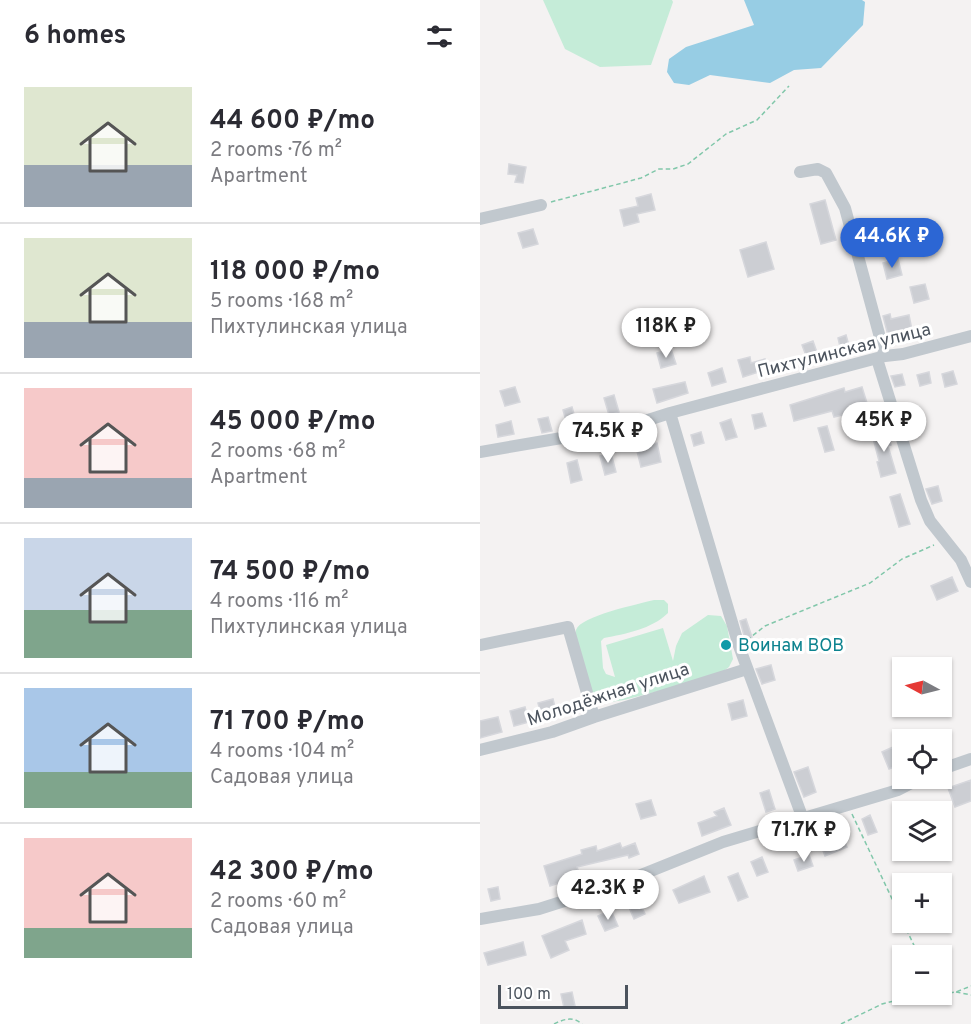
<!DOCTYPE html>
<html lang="en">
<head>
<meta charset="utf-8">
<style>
	body { margin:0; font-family:Overpass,sans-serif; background:#f7f7f7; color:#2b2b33; height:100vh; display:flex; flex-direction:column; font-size:22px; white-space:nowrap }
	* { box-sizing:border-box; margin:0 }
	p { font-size:20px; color:#7c7c81 }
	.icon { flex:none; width:33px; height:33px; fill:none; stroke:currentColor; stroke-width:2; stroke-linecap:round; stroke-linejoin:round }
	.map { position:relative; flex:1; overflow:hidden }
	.panel { display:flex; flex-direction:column; background:#fff; width:480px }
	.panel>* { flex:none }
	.needle { width:39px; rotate:277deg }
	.controls { position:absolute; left:412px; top:657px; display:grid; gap:12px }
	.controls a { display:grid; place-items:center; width:60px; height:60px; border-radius:0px; background:#fff; box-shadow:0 2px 4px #0004; font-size:30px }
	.scale { position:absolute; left:18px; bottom:15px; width:130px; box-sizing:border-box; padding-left:6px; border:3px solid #4b535d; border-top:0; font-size:16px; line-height:21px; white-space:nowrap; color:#4b535d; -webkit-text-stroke:4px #fff; paint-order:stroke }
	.price { position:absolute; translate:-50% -51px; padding:0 14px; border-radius:21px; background:#fff; color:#222; font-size:20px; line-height:39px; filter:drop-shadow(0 2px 3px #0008) }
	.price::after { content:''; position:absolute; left:50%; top:36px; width:18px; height:14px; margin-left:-9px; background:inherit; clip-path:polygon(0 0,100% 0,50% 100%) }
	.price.on { background:#2c66d4; color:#fff }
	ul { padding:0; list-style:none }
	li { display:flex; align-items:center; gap:18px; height:150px; padding:0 24px }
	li+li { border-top:2px solid #e1e1e2 }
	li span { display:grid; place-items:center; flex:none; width:168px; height:120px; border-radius:0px; color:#555 }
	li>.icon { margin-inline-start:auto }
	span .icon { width:72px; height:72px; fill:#fffc; stroke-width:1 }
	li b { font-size:26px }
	h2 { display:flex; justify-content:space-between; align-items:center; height:72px; padding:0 24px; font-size:26px }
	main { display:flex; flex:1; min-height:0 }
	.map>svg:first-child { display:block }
	.green { fill:#c5ecd8 }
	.water { fill:#97cde4 }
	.building { fill:#ccced3; stroke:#d6d7dc; stroke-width:1.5 }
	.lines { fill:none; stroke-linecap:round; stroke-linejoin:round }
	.path { stroke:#81c7aa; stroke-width:1.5; stroke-dasharray:4.5 3; stroke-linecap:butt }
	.minor { stroke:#c1c8ce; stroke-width:12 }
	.culture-dot { fill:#0f9aa8; stroke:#fff; stroke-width:2 }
	.labels { text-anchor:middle; stroke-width:6; stroke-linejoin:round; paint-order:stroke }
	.street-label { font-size:18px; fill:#4b535d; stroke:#fff }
	.culture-label { font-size:18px; fill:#0d838f; stroke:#fff; text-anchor:start }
</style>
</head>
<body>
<main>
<section class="panel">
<h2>6 homes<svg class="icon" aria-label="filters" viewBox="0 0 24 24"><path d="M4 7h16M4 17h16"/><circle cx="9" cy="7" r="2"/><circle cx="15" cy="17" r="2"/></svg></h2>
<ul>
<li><span style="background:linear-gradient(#dfe7d0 65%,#9aa5b1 0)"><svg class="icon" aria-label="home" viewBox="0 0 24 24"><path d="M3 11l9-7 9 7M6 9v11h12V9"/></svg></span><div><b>44 600 ₽/mo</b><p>2 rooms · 76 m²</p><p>Apartment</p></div></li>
<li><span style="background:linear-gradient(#dfe7d0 70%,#9aa5b1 0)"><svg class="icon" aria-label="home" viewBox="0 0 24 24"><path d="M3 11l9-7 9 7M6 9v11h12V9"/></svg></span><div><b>118 000 ₽/mo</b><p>5 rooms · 168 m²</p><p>Пихтулинская улица</p></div></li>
<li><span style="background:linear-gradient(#f6c9c9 75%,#9aa5b1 0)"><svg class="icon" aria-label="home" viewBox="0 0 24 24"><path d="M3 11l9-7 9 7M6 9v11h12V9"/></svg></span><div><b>45 000 ₽/mo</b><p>2 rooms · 68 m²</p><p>Apartment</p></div></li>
<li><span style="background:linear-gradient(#c9d6e8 60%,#7fa58c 0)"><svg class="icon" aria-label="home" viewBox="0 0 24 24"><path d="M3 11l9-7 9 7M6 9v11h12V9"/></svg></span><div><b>74 500 ₽/mo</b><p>4 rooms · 116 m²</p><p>Пихтулинская улица</p></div></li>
<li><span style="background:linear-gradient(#a9c7e8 70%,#7fa58c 0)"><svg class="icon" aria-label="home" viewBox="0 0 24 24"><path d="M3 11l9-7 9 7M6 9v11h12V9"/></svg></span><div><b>71 700 ₽/mo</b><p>4 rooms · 104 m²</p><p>Садовая улица</p></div></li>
<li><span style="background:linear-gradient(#f6c9c9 75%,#7fa58c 0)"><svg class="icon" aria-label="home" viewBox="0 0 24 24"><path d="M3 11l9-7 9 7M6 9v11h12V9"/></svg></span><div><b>42 300 ₽/mo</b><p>2 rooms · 60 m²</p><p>Садовая улица</p></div></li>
</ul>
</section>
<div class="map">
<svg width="491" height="1024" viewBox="0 0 491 1024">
	<rect width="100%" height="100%" fill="#f4f2f2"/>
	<path class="green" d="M63,0H192L193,2L171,65L120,67L85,49Z
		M174,600H184L188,604V613C172,629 145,634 124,638L121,641L123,668L126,674L135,677L126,645L183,628L193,661L196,646L202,633L228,615L241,616L247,626L253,659L249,667L237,676L144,700L130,702L117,701C107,689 105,677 102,662C99,653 93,640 96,630C100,616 159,604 174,600Z"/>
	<path class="water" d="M264,0H382L385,2L383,25L341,68L314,70L290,83L230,75L209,85L194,83L187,72L189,59L206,47L274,25Z"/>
	<path class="building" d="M29,164L46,167L43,183L35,182L37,175L28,174Z
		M171,194L175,210L157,214L159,222L144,226L140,210L158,206L156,198Z
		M345,200L356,240L341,244L330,204Z
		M53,229L58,244L43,248L38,233Z
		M286,242L294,269L268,277L260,250Z
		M418,259L422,275L407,279L403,263Z
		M445,284L449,299L434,303L430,287Z
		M410,314L411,319L429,315L432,330L415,334L416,337L409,339L403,316Z
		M366,335L370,349L361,351L358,338Z
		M333,341L339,358L328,361L322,345Z
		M191,349L196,364L181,368L177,353Z
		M270,357L271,363L285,359L288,369L263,377L258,360Z
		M242,368L246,382L232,386L228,373Z
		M473,371L477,384L465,387L462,374Z
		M449,372L451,383L440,386L437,375Z
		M422,374L425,385L415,387L411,376Z
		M205,382L208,393L177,403L173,389Z
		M35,387L40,402L25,406L20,391Z
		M382,387L387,403L370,408L371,413L354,417L352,411L314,421L310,405L364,388L365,392Z
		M134,395L139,412L129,415L124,398Z
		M92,407L96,421L87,424L83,410Z
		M282,413L286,426L275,429L272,415Z
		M68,417L72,431L62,433L58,419Z
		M251,419L257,437L246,440L240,423Z
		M31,421L34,434L18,437L16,425Z
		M347,426L354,450L345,452L338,428Z
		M407,430L411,445L408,446L416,473L401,477L397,462L399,461L392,434Z
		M221,432L224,443L214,446L211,435Z
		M177,443L181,462L161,467L156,447Z
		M131,453L136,472L125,475L120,456Z
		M97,460L102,480L91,483L87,463Z
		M458,486L462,501L452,504L446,489Z
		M420,494L430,524L419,527L410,497Z
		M472,577L478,591L457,600L451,586Z
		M266,619L272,637L265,639L260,621Z
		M291,665L295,680L282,684L276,669Z
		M73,699L77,715L62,719L58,703Z
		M263,700L267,716L252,720L248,704Z
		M45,707L49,722L34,726L30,711Z
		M18,717L22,732L0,738V721Z
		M413,747L421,764L409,769L402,752Z
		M328,767L336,792L324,797L314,772Z
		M491,780V801L475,807L468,788Z
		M289,790L295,809L286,812L280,793Z
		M171,800L176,815L161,819L156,804Z
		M244,808L251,825L222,836L218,823L237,816L234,812Z
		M390,815L397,832L388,835L382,819Z
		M347,831L352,844L364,840L367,847L345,856L337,835Z
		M140,843L142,848L155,843L159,854L149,858L148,855L97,867L100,876L70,886L64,866L102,854L101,850L116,846L117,851Z
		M329,855L333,866L318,871L314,860Z
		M282,857L288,872L277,876L271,862Z
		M258,873L268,897L258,901L248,877Z
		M224,876L230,892L199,903L193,890Z
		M18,887L20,899L11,901L8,889Z
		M159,901L165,914L154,919L148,905Z
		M131,910L138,926L125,931L118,916Z
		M102,920L106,934L85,941L89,950L71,958L62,936Z
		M43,942L46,955L8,965L4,953Z
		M92,992L95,1006L84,1008L81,994Z"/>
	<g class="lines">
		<path class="path" d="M71,202L161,178L179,169H193L208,164L246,134L277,120L309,86
			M267,640L285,626L390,583L422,559L454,545
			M372,814L439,956
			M476,992L491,995
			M462,994L476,992L491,986
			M74,1024C84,1019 93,1016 102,1024
			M361,1024L402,1004L422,999L459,994"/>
		<path class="minor" d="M320,172L338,169L346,173L365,208L405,356
			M0,219L61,205
			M397,359L441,500L450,521L481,560L491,582
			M190,413L259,646L323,819
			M0,452L146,427L190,413L405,356L423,354L491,336
			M0,645L88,627L114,717
			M0,750L72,732L114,717L267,669
			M462,769L491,759
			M0,919L59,909L141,883L243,842L418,790L441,778"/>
	</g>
	<circle class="culture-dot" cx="246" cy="645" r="6"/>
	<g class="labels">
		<g class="street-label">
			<text transform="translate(364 350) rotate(-14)" y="6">Пихтулинская улица</text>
			<text transform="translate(128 694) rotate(-18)" y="6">Молодёжная улица</text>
		</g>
		<g class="culture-label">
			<text x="258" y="651">Воинам ВОВ</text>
		</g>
	</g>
</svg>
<div class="controls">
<a><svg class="needle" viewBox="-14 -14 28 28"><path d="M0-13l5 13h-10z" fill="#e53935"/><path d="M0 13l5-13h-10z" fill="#7c7c81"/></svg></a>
<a><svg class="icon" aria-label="locate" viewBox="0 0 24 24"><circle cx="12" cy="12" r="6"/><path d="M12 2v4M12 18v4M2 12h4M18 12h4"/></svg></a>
<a><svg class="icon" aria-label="layers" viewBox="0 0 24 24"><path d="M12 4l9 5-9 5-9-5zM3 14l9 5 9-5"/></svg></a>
<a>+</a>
<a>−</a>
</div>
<div class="scale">100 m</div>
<b class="price on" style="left:412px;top:269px">44.6K ₽</b>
<b class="price" style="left:186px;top:359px">118K ₽</b>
<b class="price" style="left:404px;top:453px">45K ₽</b>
<b class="price" style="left:128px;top:464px">74.5K ₽</b>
<b class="price" style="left:324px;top:863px">71.7K ₽</b>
<b class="price" style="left:128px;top:921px">42.3K ₽</b>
</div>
</main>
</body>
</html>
